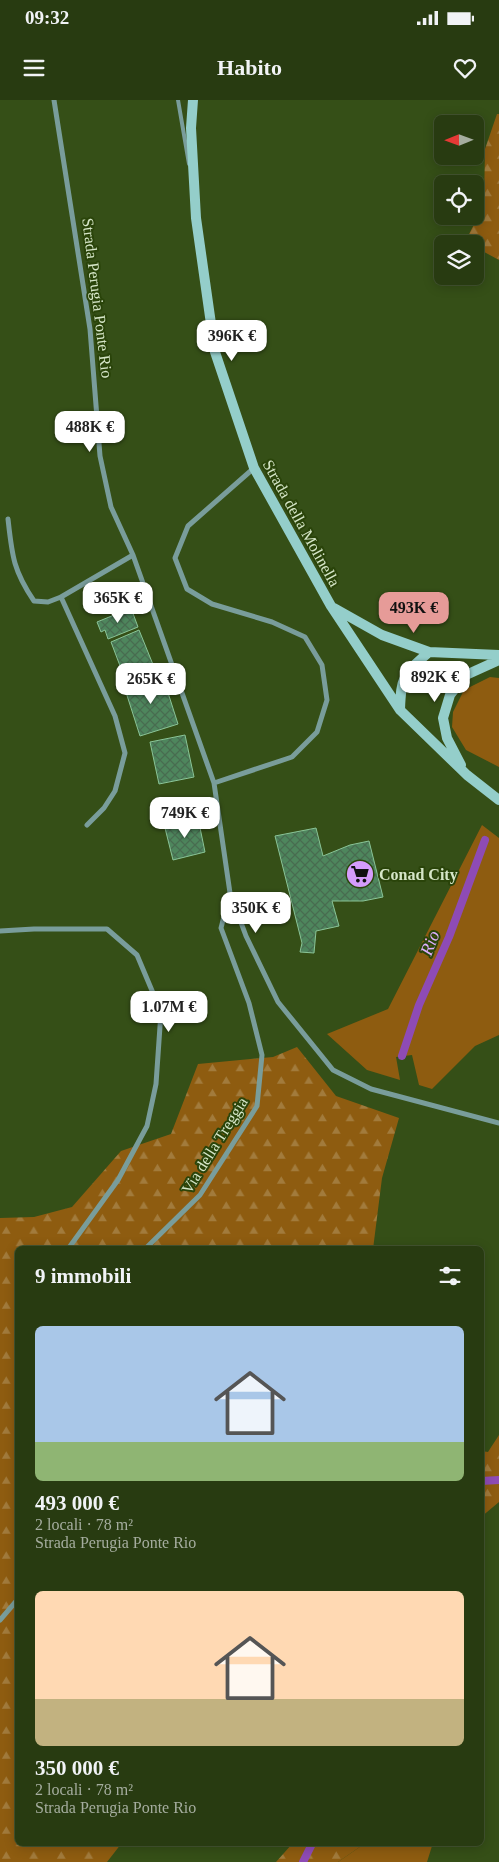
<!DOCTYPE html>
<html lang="it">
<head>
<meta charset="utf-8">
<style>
	body { margin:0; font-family:"Times New Roman",serif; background:#30421a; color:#f1f3f6; height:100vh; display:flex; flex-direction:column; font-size:19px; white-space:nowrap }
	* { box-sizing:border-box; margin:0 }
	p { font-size:16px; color:#a5ad9f }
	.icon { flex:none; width:28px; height:28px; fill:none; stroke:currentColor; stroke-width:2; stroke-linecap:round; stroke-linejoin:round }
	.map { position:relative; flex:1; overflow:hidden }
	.side { position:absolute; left:15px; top:1146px; width:469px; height:600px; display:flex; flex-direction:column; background:#283b11; border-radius:8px; box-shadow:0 2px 12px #0003,0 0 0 1px #445531 }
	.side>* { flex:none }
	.needle { width:32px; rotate:269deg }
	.controls { position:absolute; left:434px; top:15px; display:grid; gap:10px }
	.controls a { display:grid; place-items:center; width:50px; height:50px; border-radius:8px; background:#283b11; box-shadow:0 2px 12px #0003,0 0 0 1px #445531; font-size:25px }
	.price { position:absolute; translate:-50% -42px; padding:0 11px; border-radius:10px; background:#fff; color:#222; font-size:16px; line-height:32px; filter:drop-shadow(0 1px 2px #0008) }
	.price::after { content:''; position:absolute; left:50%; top:30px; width:15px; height:11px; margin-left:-8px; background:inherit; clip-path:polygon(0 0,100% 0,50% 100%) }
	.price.current { background:#e69b98; color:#111 }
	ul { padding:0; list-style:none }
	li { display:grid; align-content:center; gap:10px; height:265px; padding:0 20px }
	li span { display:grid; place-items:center; height:155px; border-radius:8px; color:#555 }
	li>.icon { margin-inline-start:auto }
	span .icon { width:90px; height:90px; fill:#fffc; stroke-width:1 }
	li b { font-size:21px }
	h2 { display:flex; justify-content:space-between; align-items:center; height:60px; padding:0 20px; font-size:21px }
	.status { display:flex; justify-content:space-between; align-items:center; height:35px; padding:0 25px; background:#283b11; direction:ltr }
	.status svg { height:14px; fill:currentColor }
	header { display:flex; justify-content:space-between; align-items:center; height:65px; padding:0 20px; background:#283b11; font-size:22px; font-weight:800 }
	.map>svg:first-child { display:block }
	.grass { fill:#8e5c10 }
	.forest { fill:url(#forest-firs) }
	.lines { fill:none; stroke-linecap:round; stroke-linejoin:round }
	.stream { stroke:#8e4bb5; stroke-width:8 }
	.building { fill:url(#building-cross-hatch); stroke:#8ac497 }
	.service { stroke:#799d9b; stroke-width:4 }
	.minor { stroke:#799d9b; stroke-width:5 }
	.secondary { stroke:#94ceca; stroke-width:10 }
	.labels { text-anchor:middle; stroke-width:4; stroke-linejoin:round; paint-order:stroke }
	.street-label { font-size:16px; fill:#d6e6c8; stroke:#2a440a }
	.poi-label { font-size:16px; font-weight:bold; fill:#d6e6c8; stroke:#2a440a; text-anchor:start }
	.water-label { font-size:18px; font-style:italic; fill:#deaffe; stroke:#2a440a }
</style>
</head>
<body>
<div class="status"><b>09:32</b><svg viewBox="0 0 49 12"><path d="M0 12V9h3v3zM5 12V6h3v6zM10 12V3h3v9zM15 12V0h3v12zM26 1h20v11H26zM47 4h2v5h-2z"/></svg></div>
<header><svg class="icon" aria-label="menu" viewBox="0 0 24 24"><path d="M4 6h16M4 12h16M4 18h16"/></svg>Habito<svg class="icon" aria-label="heart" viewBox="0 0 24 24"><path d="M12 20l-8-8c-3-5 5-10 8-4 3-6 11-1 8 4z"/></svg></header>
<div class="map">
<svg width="499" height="1762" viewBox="0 0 499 1762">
	<defs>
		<pattern id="forest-firs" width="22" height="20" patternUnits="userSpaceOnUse" patternTransform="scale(1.25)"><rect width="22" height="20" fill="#8e5c10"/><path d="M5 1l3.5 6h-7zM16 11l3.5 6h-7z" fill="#a27b3c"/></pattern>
		<pattern id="building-cross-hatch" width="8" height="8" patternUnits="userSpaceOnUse" patternTransform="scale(1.25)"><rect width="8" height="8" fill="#4e865d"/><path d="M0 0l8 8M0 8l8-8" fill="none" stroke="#486c50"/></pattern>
	</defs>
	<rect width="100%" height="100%" fill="#354f17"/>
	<path class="grass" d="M490,577L499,578V667L466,650L452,627L453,612L464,590Z
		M482,725L499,738V935L475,946L432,989L419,985L412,955L396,957L400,980L367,970L327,934L388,909Z
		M364,1744H429L432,1746L427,1762H338Z"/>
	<path class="forest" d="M497,14H499V160L475,147V144L465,142L484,105L485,49Z
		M297,947L336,996L399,1018L382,1078L373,1149H18V1744H121L107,1762H0V1118L34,1117L72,1107L121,1051L171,1034L198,964L273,957Z
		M499,1335V1402L481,1417V1351L488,1352Z
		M292,1744H364L338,1762H276Z"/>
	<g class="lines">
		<path class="stream" d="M402,956L419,905L449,837L485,740
			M481,1381L499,1380
			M303,1762L312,1744"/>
	</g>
	<path class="building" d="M131,508L138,527L108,539L105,530L101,532L97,522Z
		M139,530L154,567L125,579L111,542Z
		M162,574L178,624L140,636L124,586Z
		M185,635L194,677L159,684L150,642Z
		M198,718L205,752L173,760L165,728Z
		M316,728L323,756L350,745L369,741L383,797L363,801H332L339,826L316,831L314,853L300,852L302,843L275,736Z"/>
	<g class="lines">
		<path class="service" d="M178,0L189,64"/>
		<path class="minor" d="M54,0L90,229L100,356L111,407L133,455L214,683L230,793L246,836L278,902L333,970L371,989L499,1023
			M8,419C12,455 13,470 34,501L48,502L61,497L115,616L125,653L115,691L104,708L87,725
			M61,497L133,455
			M214,683L292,657L317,632L327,600L322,565L305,537L272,522L212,504L187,489L175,458L188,426L254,368
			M0,831L34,829H107L137,855L161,912L156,984L147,1026L118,1080L68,1149
			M145,1149L200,1095L257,1006L262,955L249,903L221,828L230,793
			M0,1520L18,1499"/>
		<path class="secondary" d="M193,0L191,28L196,118L215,252L254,368L331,506L400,610L467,675L499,700
			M334,508L382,535L429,552L499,555
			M400,610C401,576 403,575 429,552
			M461,665L447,638L443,618L450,595L466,575L499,560"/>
	</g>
	<defs>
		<symbol id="supermarket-disc" viewBox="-11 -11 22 22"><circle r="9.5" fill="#d59cfb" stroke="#2a440a"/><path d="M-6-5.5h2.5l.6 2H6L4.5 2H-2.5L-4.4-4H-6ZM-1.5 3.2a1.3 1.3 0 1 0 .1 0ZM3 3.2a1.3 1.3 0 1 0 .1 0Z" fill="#111"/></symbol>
	</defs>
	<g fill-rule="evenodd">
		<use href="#supermarket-disc" x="344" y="758" width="32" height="32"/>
	</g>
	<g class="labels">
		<g class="street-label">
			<text transform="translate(98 198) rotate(83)" y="6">Strada Perugia Ponte Rio</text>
			<text transform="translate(302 423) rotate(61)" y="6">Strada della Molinella</text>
			<text transform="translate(214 1045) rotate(-58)" y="6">Via della Treggia</text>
		</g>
		<g class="poi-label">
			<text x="379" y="780">Conad City</text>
		</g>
		<g class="water-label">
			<text transform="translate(430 843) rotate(-69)" y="6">Rio</text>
		</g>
	</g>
</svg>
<div class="controls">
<a><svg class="needle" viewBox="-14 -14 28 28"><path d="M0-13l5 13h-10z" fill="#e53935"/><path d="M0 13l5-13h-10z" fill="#a5ad9f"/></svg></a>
<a><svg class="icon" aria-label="locate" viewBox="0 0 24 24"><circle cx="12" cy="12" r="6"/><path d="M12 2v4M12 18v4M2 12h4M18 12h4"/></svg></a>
<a><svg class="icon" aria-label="layers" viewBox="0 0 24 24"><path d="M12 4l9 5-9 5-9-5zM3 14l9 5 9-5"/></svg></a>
</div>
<b class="price" style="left:232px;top:262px">396K €</b>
<b class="price" style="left:90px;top:353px">488K €</b>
<b class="price" style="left:118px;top:524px">365K €</b>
<b class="price current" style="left:414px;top:534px">493K €</b>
<b class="price" style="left:435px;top:603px">892K €</b>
<b class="price" style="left:151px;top:605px">265K €</b>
<b class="price" style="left:185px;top:739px">749K €</b>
<b class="price" style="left:256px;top:834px">350K €</b>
<b class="price" style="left:169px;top:933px">1.07M €</b>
<section class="side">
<h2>9 immobili<svg class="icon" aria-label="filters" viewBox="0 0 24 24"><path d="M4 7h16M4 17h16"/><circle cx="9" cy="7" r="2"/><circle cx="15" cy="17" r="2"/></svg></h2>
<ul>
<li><span style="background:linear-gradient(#a9c7e8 75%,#8fb573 0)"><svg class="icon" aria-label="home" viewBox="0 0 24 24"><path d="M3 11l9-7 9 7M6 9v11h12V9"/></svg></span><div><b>493 000 €</b><p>2 locali · 78 m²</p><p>Strada Perugia Ponte Rio</p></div></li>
<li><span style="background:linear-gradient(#ffd9b3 70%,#c2b280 0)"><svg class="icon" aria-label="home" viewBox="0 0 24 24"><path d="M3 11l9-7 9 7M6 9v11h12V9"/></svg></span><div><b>350 000 €</b><p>2 locali · 78 m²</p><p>Strada Perugia Ponte Rio</p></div></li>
</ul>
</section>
</div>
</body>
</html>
